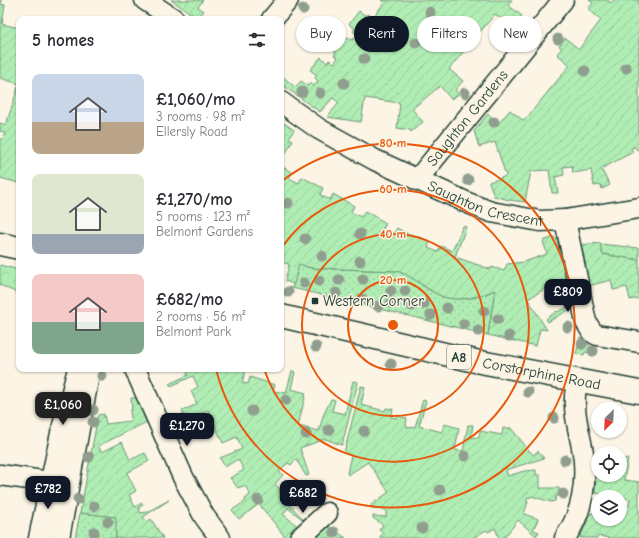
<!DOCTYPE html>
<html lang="en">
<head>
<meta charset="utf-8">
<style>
	body { margin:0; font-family:"Comic Neue",sans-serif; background:#f7f7f7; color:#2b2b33; height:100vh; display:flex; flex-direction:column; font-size:15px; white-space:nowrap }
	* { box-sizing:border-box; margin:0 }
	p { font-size:13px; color:#7c7c81 }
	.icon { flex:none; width:22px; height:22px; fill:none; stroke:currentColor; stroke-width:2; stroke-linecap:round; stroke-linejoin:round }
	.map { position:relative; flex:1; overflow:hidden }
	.details { position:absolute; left:16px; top:16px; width:268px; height:356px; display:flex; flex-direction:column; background:#fff; border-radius:8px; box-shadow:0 1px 3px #0004 }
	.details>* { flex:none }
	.banner { position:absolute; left:296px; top:16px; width:283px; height:36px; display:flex; gap:8px }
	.needle { width:26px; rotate:204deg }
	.controls { position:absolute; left:591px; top:402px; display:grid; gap:8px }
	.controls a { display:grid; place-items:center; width:36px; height:36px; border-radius:50%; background:#fff; box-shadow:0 1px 3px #0004; font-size:20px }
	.price { position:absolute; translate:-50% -34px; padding:0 9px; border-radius:8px; background:#111827; color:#fff; font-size:13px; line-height:26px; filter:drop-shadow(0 1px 2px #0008) }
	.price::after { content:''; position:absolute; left:50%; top:24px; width:12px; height:9px; margin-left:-6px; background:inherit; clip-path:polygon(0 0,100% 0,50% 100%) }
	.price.current { background:#222; color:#fff }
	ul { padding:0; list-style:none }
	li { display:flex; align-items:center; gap:12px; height:100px; padding:0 16px }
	li span { display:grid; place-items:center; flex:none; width:112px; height:80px; border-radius:8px; color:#555 }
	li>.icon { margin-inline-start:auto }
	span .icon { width:48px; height:48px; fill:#fffc; stroke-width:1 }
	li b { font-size:17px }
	h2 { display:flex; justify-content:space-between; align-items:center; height:48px; padding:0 16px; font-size:17px }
	.pill { padding:0 14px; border-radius:18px; background:#fff; box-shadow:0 1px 3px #0004; font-size:14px; line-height:36px }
	.pill.current { background:#111827; color:#fff }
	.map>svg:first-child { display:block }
	.grass { fill:url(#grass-dots); stroke:#689574 }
	.forest { fill:url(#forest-crowns); stroke:#689574 }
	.garden { fill:url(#garden-furrows); stroke:#689574 }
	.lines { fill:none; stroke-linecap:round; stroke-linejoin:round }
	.minor-casing { stroke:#1f3d34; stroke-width:23 }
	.major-casing { stroke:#1f3d34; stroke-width:25 }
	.minor { stroke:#fcf5e5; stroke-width:20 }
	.major { stroke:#fcf5e5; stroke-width:22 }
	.tree { fill:#8f9e8e }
	.ring { fill:none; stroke:#e8590c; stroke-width:2 }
	.poi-dot { fill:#1f3d34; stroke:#fcf5e5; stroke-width:1.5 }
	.labels { text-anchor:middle; stroke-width:3; stroke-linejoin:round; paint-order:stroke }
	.shield { fill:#fcf5e5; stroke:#617469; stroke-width:1 }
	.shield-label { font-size:14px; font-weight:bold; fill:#1f3d34 }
	.street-label { font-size:15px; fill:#1f3d34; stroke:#fcf5e5 }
	.poi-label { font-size:15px; fill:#1f3d34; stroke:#fcf5e5; text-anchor:start }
	.centre { fill:#e8590c; stroke:#fcf5e5; stroke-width:2 }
	.ring-label { font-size:12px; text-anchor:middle; font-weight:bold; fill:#e8590c; stroke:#fcf5e5; stroke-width:3; stroke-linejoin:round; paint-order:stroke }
</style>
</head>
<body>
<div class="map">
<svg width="639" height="538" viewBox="0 0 639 538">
	<defs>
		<pattern id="grass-dots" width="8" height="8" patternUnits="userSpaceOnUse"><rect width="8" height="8" fill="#b0edb4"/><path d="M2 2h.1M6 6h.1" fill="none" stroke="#97cc9b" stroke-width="1.8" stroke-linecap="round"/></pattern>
		<pattern id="forest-crowns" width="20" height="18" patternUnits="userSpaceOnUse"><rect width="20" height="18" fill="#b0edb4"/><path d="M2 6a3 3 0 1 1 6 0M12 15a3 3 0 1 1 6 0" fill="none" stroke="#97cc9b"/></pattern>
		<pattern id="garden-furrows" width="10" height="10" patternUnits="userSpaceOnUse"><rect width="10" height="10" fill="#b0edb4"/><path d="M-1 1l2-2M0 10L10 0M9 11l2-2" fill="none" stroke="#97cc9b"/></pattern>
	</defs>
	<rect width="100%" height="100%" fill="#fcf5e5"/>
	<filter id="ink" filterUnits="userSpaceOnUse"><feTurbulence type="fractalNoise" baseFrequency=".025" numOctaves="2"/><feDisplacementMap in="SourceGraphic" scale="8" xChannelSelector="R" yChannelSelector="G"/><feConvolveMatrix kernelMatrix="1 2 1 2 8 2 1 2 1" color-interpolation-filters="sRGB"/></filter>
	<g filter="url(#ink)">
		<path class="grass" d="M600,244L639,248V260L602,254Z
			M299,263L307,267L312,268L397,271C412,275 421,286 435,293C452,303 478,299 495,290L488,335L292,288Z
			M580,337L597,352V354L585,352L584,355L576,354Z
			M80,513L117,517L116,538H75Z"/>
		<path class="forest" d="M0,265L19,270V294L0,285Z"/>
		<path class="garden" d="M0,0H1V4L5,5L2,24L19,28V183L0,178V139H3L5,133L0,131V123L6,125L19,84L0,78Z
			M171,0H203L198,7L204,11L198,18Z
			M381,0L391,1L392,0H512L508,5L522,16L517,22L513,20L509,25L495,14L449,69L463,81L455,90L459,94L451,99L440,86L412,109L423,122L411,132L410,130L397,128L400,103L365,98L361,122L327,117L339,103L333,98L320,112L281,84V75L295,87L301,81L308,86L310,83L314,86L318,81L315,78L317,75L310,70L321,57L327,63L329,60L334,63L338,58L334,55L336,52L329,47L340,34L346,39L348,38L352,40L357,35L353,31L355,29L349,24L359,11L366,16L368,14L373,17L384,3Z
			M589,0H608L610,3L614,0H639V149L637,150L635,147L631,148L633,152L601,169L610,185L602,189L601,185L594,186L591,170L573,173L572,166L563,167L564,175L555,177L558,193H552L549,170L531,171L525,202L509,200L494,196L489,182L506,176L495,142L479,147L474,131L488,114L499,123L510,110L524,121L570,65L557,54L562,48L559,46L565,38L579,49L601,20L588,9L593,3Z
			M281,121L294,130L289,138L293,140L281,162Z
			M281,166L292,172L289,178L299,183L302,177L323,188L320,195L330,200L333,194L354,206L351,212L361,217L365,211L386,223L382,231L387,234L389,232L393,234L397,228L409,235L410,234L430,241L428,248L438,252L441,246L452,251L463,226L466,227L455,257L490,269L492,267L504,271L507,264L524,262L547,254L543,241L554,237L557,240L572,308L548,322L546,319L557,311L558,312L569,306L564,298L560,300L551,285L528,299L547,330L540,329L536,346L488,335L495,290C478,298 452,304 435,293C421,285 412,276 397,271L312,268L307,267L299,264L294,284L285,281L289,264L281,262Z
			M600,243L602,254L639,260V298L630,300L627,287L613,290L611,280L588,286L580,245Z
			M186,369H246L242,383L248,384L250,377L275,385L273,391L286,393L292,371L295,372L291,389L306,393L298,426L319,431L323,416L331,399L335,400L332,411L345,414L353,381L358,382L342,445L325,439L300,448L309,475L306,476L296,459L291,465L288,463L279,471L283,475L275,484L286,496L284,499L306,522L288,508L283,514L301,529L293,538H286L259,504L239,519L232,510L246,501L245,499L249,496L250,494L245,486H243L238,488L230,478L244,470L238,459L225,467L220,458L242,449L237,437L223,443L208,410L185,420L182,415L184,414L182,411L197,404L191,391L198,387L193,376L171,386L169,384L188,375Z
			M361,386L365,387L361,405L385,411L386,408L393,409L391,417L397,418L398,416L407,418L406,425L408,428L415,427L423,400L426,401L419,426L442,432L444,424L459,428L455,450L463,451L468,425H473L471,437L479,438L480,431L502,435L503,428L509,429L510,427L533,455L538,451L544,458L506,470L508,476L524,471L536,470V475H540V488H559V496H556L555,501L551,502L531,496L530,498L528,497L526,501L528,502L524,514L538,519L533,530L539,532L536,536L518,520L504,538H499L495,528L488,532L486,530L473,538H379L383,533L379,530L383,525L373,518V516L386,517V510L373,509L371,505L389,492L368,462L348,475L347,473L351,455L344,453Z
			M131,398H136L147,422L98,446L102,452L122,442L130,460L145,453L149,461L127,473L136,491L129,495L135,507L142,503L143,505L139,507L140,513L147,512L169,500L143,517L147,522L151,519L163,538H116V517L80,513L98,415L104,414L106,424L131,421L130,410H132Z
			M620,458L628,459L624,480L639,482V538H610L598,536L597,538H580L591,513L598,514V519H620V505L629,506L630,499L595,493L596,468H598V475L614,478V475H620Z
			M325,524L346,538H311Z"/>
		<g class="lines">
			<defs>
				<g id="minor">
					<path d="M145,0L174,19"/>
					<path d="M272,19L288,0"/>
					<path id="s1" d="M281,102L319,129L375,160L468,203L491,212L540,221L565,220L639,208"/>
					<path id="s2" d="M417,180L563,0"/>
					<path d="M565,220L586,322L592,332L597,335L639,342"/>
					<path d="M135,369L183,477L204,516L220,538"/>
					<path d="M0,475L50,482"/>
					<path d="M39,538L61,433L78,369"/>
					<path d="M59,538L90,369"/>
					<path d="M300,538L327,513"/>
					<path d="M565,538C580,516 586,489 584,462C583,443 575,424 575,405C574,396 576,388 577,380"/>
				</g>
				<g id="major">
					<path d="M0,244L19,248"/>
					<path id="s3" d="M281,316L475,361L639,392"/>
				</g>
			</defs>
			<use href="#minor" class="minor-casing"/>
			<use href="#major" class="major-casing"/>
			<use href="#minor" class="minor"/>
			<use href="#major" class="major"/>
		</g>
		<g class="tree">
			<circle cx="303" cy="9" r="5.5"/>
			<circle cx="430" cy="12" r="5.5"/>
			<circle cx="439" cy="25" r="5.5"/>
			<circle cx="376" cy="26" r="5.5"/>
			<circle cx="520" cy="29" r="5.5"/>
			<circle cx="558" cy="39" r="5.5"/>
			<circle cx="416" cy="43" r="5.5"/>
			<circle cx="364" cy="59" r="5.5"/>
			<circle cx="626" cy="68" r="5.5"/>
			<circle cx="585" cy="71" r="5.5"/>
			<circle cx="344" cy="83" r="5.5"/>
			<circle cx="302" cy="92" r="5.5"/>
			<circle cx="320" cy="93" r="5.5"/>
			<circle cx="465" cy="93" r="5.5"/>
			<circle cx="494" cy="122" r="5.5"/>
			<circle cx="468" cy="180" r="5.5"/>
			<circle cx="288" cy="203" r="5.5"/>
			<circle cx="360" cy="234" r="5.5"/>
			<circle cx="305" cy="239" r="5.5"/>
			<circle cx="322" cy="256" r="5.5"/>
			<circle cx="360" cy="261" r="5.5"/>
			<circle cx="363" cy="279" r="5.5"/>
			<circle cx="339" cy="280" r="5.5"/>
			<circle cx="319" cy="281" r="5.5"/>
			<circle cx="304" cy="283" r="5.5"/>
			<circle cx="391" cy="291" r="5.5"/>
			<circle cx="405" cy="291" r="5.5"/>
			<circle cx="288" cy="292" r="5.5"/>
			<circle cx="336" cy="293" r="5.5"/>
			<circle cx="362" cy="299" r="5.5"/>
			<circle cx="391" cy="303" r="5.5"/>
			<circle cx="424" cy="304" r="5.5"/>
			<circle cx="378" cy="306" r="5.5"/>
			<circle cx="412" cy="306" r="5.5"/>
			<circle cx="447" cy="308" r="5.5"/>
			<circle cx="484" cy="311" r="5.5"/>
			<circle cx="431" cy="315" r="5.5"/>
			<circle cx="498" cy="319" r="5.5"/>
			<circle cx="464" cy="324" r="5.5"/>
			<circle cx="568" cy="327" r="5.5"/>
			<circle cx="478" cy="331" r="5.5"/>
			<circle cx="509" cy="336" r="5.5"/>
			<circle cx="582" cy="344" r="5.5"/>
			<circle cx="316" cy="347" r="5.5"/>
			<circle cx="593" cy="351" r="5.5"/>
			<circle cx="391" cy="364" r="5.5"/>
			<circle cx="102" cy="376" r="5.5"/>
			<circle cx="528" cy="392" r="5.5"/>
			<circle cx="286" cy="400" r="5.5"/>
			<circle cx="93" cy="410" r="5.5"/>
			<circle cx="252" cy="411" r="5.5"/>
			<circle cx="554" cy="418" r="5.5"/>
			<circle cx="93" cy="422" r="5.5"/>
			<circle cx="329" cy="430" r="5.5"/>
			<circle cx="364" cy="431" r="5.5"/>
			<circle cx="306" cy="434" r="5.5"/>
			<circle cx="465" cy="456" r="5.5"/>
			<circle cx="89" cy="457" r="5.5"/>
			<circle cx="565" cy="460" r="5.5"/>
			<circle cx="440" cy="490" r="5.5"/>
			<circle cx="563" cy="494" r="5.5"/>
			<circle cx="78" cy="499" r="5.5"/>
			<circle cx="258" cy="500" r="5.5"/>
			<circle cx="94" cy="506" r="5.5"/>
			<circle cx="108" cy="522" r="5.5"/>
			<circle cx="422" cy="528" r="5.5"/>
			<circle cx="94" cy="532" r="5.5"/>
			<circle cx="334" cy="532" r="5.5"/>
		</g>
	</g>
	<g class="ring">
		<circle cx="393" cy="325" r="45"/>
		<circle cx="393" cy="325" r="91"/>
		<path d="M282 247A136 136 0 1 1 264 369"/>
		<path d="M282 181A182 182 0 1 1 216 369"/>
	</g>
	<rect class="poi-dot" x="311" y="297" width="8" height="8" rx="2"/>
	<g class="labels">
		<rect class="shield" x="447" y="345" width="24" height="24" rx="3"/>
		<g class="shield-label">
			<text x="459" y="362">A8</text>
		</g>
		<g class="street-label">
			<text dy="5" stroke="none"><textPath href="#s2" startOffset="80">Saughton Gardens</textPath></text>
			<text dy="5" stroke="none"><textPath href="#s1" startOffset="230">Saughton Crescent</textPath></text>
			<text dy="5" stroke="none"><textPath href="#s3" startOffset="267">Corstorphine Road</textPath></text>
		</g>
		<g class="poi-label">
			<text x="323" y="306">Western Corner</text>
		</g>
	</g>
	<circle cx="393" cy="325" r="6" class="centre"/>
	<g class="ring-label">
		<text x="393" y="147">80 m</text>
		<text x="393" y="193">60 m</text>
		<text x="393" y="238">40 m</text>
		<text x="393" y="284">20 m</text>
	</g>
</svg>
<div class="controls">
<a><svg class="needle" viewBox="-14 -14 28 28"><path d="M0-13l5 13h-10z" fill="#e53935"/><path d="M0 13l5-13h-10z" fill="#7c7c81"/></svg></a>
<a><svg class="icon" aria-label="locate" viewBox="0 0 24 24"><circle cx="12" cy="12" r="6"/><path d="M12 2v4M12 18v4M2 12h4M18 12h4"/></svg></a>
<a><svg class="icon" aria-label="layers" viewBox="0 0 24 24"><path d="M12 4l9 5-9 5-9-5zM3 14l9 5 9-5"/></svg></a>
</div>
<b class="price" style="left:568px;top:313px">£809</b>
<b class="price current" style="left:63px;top:426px">£1,060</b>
<b class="price" style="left:187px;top:447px">£1,270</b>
<b class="price" style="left:48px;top:510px">£782</b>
<b class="price" style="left:303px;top:514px">£682</b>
<div class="banner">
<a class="pill">Buy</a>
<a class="pill current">Rent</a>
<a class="pill">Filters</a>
<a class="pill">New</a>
</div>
<section class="details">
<h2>5 homes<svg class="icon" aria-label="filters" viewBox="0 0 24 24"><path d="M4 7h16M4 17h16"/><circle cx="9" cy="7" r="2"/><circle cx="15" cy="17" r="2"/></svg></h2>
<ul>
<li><span style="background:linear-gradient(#c9d6e8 60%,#b9a48a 0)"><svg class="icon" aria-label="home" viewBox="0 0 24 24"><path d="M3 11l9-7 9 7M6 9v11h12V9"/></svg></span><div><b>£1,060/mo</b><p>3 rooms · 98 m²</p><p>Ellersly Road</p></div></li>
<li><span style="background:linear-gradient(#dfe7d0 75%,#9aa5b1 0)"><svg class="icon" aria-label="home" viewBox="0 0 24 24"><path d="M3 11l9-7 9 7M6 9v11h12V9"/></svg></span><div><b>£1,270/mo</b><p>5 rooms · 123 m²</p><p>Belmont Gardens</p></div></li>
<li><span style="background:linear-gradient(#f6c9c9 60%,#7fa58c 0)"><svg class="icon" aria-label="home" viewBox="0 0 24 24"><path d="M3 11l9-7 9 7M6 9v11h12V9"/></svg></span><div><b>£682/mo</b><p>2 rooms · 56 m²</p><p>Belmont Park</p></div></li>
</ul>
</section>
</div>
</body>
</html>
